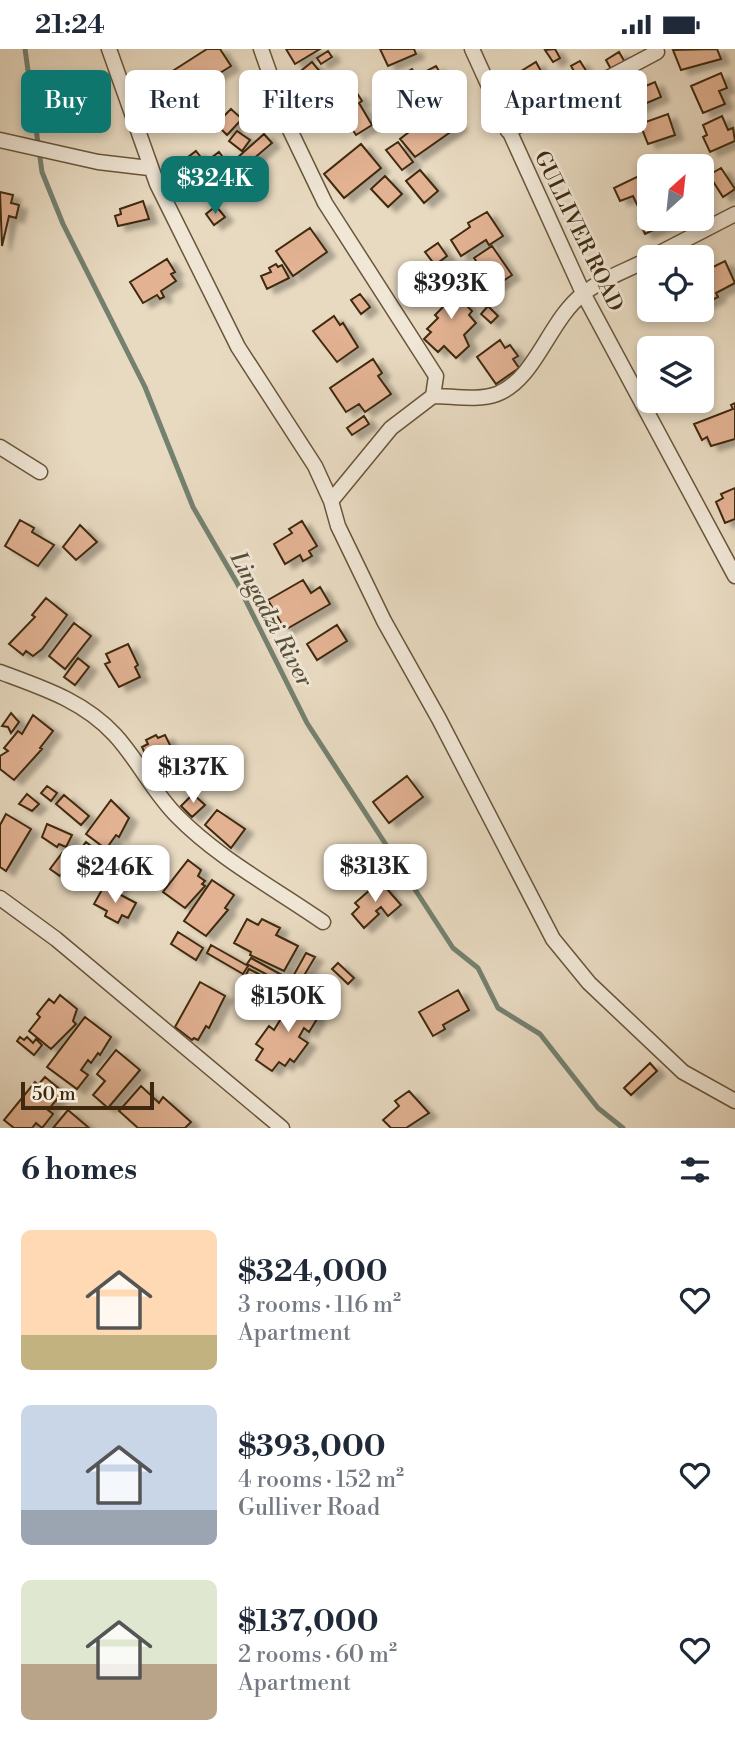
<!DOCTYPE html>
<html lang="en">
<head>
<meta charset="utf-8">
<style>
	body { margin:0; font-family:"Libre Bodoni",serif; background:#f2f2f3; color:#1f2937; height:100vh; display:flex; flex-direction:column; font-size:26px; white-space:nowrap }
	* { box-sizing:border-box; margin:0 }
	p { font-size:23px; color:#747a83 }
	.icon { flex:none; width:38px; height:38px; fill:none; stroke:currentColor; stroke-width:2; stroke-linecap:round; stroke-linejoin:round }
	.map { position:relative; height:1079px; overflow:hidden }
	.side { display:flex; flex-direction:column; background:#fff; flex:1 }
	.side>* { flex:none }
	.banner { position:absolute; left:21px; top:21px; width:693px; height:63px; display:flex; gap:14px }
	.needle { width:46px; rotate:27deg }
	.tools { position:absolute; left:637px; top:105px; display:grid; gap:14px }
	.tools a { display:grid; place-items:center; width:77px; height:77px; border-radius:10px; background:#fff; box-shadow:0 4px 10px #0003; font-size:35px }
	.scale { position:absolute; left:21px; bottom:18px; width:133px; box-sizing:border-box; padding-left:7px; border:4px solid #3f290e; border-top:0; font-size:19px; line-height:24px; white-space:nowrap; color:#3f290e; -webkit-text-stroke:5px #f0e7d7; paint-order:stroke }
	.price { position:absolute; translate:-50% -60px; padding:0 16px; border-radius:14px; background:#fff; color:#222; font-size:23px; line-height:46px; filter:drop-shadow(0 2px 4px #0008) }
	.price::after { content:''; position:absolute; left:50%; top:42px; width:21px; height:16px; margin-left:-10px; background:inherit; clip-path:polygon(0 0,100% 0,50% 100%) }
	.price.on { background:#0f766e; color:#fff }
	ul { padding:0; list-style:none }
	li { display:flex; align-items:center; gap:21px; height:175px; padding:0 21px }
	li span { display:grid; place-items:center; flex:none; width:196px; height:140px; border-radius:10px; color:#555 }
	li>.icon { margin-inline-start:auto }
	span .icon { width:84px; height:84px; fill:#fffc; stroke-width:1 }
	li b { font-size:30px }
	h2 { display:flex; justify-content:space-between; align-items:center; height:84px; padding:0 21px; font-size:30px }
	.pill { padding:0 24px; border-radius:10px; background:#fff; box-shadow:0 4px 10px #0003; font-size:24px; line-height:63px }
	.pill.on { background:#0f766e; color:#fff }
	.status { display:flex; justify-content:space-between; align-items:center; height:49px; padding:0 35px; background:#fff; direction:ltr }
	.status svg { height:19px; fill:currentColor }
	.map>svg:first-child { display:block }
	.lines { fill:none; stroke-linecap:round; stroke-linejoin:round }
	.stream { stroke:#748170; stroke-width:5 }
	.building { fill:#e2b293; stroke:#3f290e; stroke-width:2; filter:url(#shadow) }
	.street-casing { stroke:#69553b; stroke-width:17 }
	.street { stroke:#f0e7d7; stroke-width:14 }
	.labels { text-anchor:middle; stroke-width:6; stroke-linejoin:round; paint-order:stroke }
	.street-label { font-size:21px; fill:#3f290e; stroke:#f0e7d7 }
	.water-label { font-size:23px; font-style:italic; fill:#554e37; stroke:#f0e7d7 }
</style>
</head>
<body>
<div class="status"><b>21:24</b><svg viewBox="0 0 49 12"><path d="M0 12V9h3v3zM5 12V6h3v6zM10 12V3h3v9zM15 12V0h3v12zM26 1h20v11H26zM47 4h2v5h-2z"/></svg></div>
<div class="map">
<svg width="735" height="1079" viewBox="0 0 735 1079">
	<defs>
		<filter id="shadow"><feDropShadow dx="8" dy="4.5" stdDeviation="2" flood-color="#0004"/></filter>
	</defs>
	<rect width="100%" height="100%" fill="#e8dac1"/>
	<filter id="stains"><feTurbulence type="fractalNoise" baseFrequency=".00286" numOctaves="4"/><feColorMatrix values="0 0 0 0 .2 0 0 0 0 .09 0 0 0 0 .02 0 0 0 .5 -.17"/></filter>
	<radialGradient id="worn" r=".72"><stop offset=".6" stop-color="#630" stop-opacity="0"/><stop offset="1" stop-color="#630" stop-opacity=".3"/></radialGradient>
	<g class="lines">
		<path class="stream" d="M25,0L42,123L63,175L145,338L193,458L237,534L307,674L453,899L478,919L498,959L540,985L598,1059L623,1079"/>
	</g>
	<path class="building" d="M207,0H220L231,17L185,46L171,23Z
		M286,0H320L295,15Z
		M380,0H414L416,5L388,17Z
		M555,0L560,9L553,13L545,1Z
		M717,0L721,10L681,21L673,1Z
		M328,2L332,8L321,15L317,9Z
		M619,3L626,15L612,22L606,11Z
		M580,12L590,28L580,33L571,17Z
		M312,13L337,43L314,62L308,55L304,58L295,46L302,40L292,29Z
		M536,13L553,44L530,57L513,27Z
		M436,17L445,32L431,40L434,44L424,50L422,46L392,62L389,58L384,61L376,49L386,43L383,37L412,20L417,27Z
		M721,24L727,39L719,42L725,55L703,64L691,37Z
		M655,33L661,48L635,59L629,44Z
		M357,44L362,52L359,54L372,76L356,86L345,69L340,72L332,59Z
		M524,50L531,63L522,68L515,55Z
		M439,59L445,67L448,64L459,77L415,108L400,90L417,77L414,74Z
		M231,60L242,70L227,86L216,75Z
		M668,65L675,86L648,95L640,75Z
		M722,67L728,81L733,79L735,92L710,103L703,88L707,86L703,76Z
		M237,82L250,91L242,102L229,92Z
		M264,85L272,94L245,117L237,109Z
		M398,93L413,113L402,121L386,101Z
		M361,95L381,119L344,149L324,125Z
		M196,102L219,131L201,145L185,123L181,126L175,118Z
		M219,103L233,121L225,127L211,109Z
		M721,119L735,140L723,148L709,126Z
		M420,121L438,142L424,154L406,132Z
		M645,124L649,133V170H667L669,174L645,185L638,170L643,168L633,147L620,152L614,139Z
		M385,127L402,145L388,158L371,140Z
		M0,143L13,146L11,154L19,156L16,169L9,167L2,197Z
		M143,152L149,170L118,177L115,167L121,165L120,160Z
		M216,157L225,168L214,176L206,165Z
		M487,163L503,187L489,196L486,191L461,207L451,191L470,178L468,174Z
		M310,179L327,203L293,227L276,202Z
		M438,194L447,207L435,216L425,203Z
		M492,197L512,226L494,238L474,209Z
		M167,210L175,223L171,225L176,232L161,242L164,248L160,250L157,246L143,254L130,233Z
		M725,212L735,234L716,244L718,248L702,256V218L705,216L707,221Z
		M276,215L278,218L282,216L289,229L267,240L261,227L271,223L269,219Z
		M450,229L466,245L461,251L472,262L469,266L476,274L464,286L469,297L456,309L444,297L438,303L424,290L431,283L427,280L438,269L435,266L445,256L434,245Z
		M360,245L370,258L361,265L351,251Z
		M488,257L498,267L491,274L481,265Z
		M334,267L340,276L343,274L358,298L337,313L313,282Z
		M500,291L505,299L510,296L518,307L513,310L519,319L496,335L477,308Z
		M373,310L382,324L378,327L391,345L365,363L359,355L346,363L330,339Z
		M735,354V390L711,397L707,388L702,391L694,375L733,360L731,356Z
		M364,367L369,375L352,386L347,379Z
		M735,439V470L725,474L716,453L723,449L721,445Z
		M20,471L34,479L32,483L54,496L38,517L5,497Z
		M302,472L317,497L309,502L312,507L303,512L300,506L285,515L274,495L292,484L289,480Z
		M80,476L97,493L76,511L63,498Z
		M303,531L311,544L320,538L330,555L285,581L268,551Z
		M46,549L67,566L42,600L33,607L26,602L23,606L9,595L35,568L32,566Z
		M74,574L91,587L65,620L49,607Z
		M337,576L347,592L317,611L307,595Z
		M128,595L138,616L135,618L140,628L119,638L105,615L110,613L106,605Z
		M78,609L89,618L75,636L64,628Z
		M11,664L19,673L11,684L8,678L2,677Z
		M33,666L53,682L40,699L42,700L14,731L0,720V707L8,702L4,699L18,682L22,685Z
		M156,686L158,689L165,686L173,702L149,713L142,698L148,695L146,691Z
		M161,712L168,719L158,728L150,720Z
		M407,727L423,748L389,774L373,753Z
		M47,737L57,744L51,752L41,744Z
		M27,745L39,755L32,762L19,755Z
		M193,745L205,756L192,768L181,757Z
		M64,746L89,767L81,776L56,755Z
		M111,751L129,769L119,788L116,786L106,800L86,785Z
		M217,761L245,780L231,799L205,776Z
		M6,765L31,780L6,822L0,818V776Z
		M47,775L72,786L66,798L59,795L57,798L42,788Z
		M86,793L94,799L85,812L76,806Z
		M62,804L71,810L60,827L50,820Z
		M188,811L201,821L198,827L205,832L202,835L205,837L185,859L163,843Z
		M115,823L125,830L118,840L108,833Z
		M212,831L234,846L225,859L228,861L206,887L184,872Z
		M380,832L401,856L388,867L381,858L376,862L379,865L364,879L352,865L359,858L355,854Z
		M104,837L136,854L128,869L122,866L118,874L105,867L107,862L94,855Z
		M247,870L258,876L262,870L280,879L276,886L298,897L284,922L250,906L251,903L234,894Z
		M178,883L203,899L196,911L171,895Z
		M211,896L248,917L243,925L207,904Z
		M306,904L315,908L299,935L291,931Z
		M251,909L289,930L286,936L247,915Z
		M338,914L354,929L348,935L332,920Z
		M249,920L270,931L263,947L241,935Z
		M200,933L225,947L209,979L206,977L198,991L194,989L192,991L175,978Z
		M458,941L469,961L443,976L445,980L433,987L419,963Z
		M296,945L320,959L314,968L317,970L309,983L304,979L299,988L308,994L294,1013L290,1010L285,1017L279,1013L272,1022L256,1011L263,1000L256,995L269,977L274,981Z
		M60,946L77,960L73,972L76,975L51,1000L29,982L40,968L37,965L49,950L54,954Z
		M85,968L111,988L100,1006L98,1004L91,1014L88,1011L81,1021L88,1026L77,1040L47,1018Z
		M20,988L24,991L27,988L33,994L36,990L42,996L34,1006L17,992Z
		M116,1001L140,1021L108,1059L93,1046L105,1032L97,1025Z
		M650,1014L657,1022L631,1046L624,1039Z
		M45,1028L63,1043L48,1061L53,1065L42,1079L36,1074L32,1079H14L4,1071L35,1033L38,1036Z
		M141,1037L159,1054L163,1048L191,1073L185,1079H138L119,1062Z
		M409,1042L429,1064L406,1079H391L383,1071L399,1057L395,1052Z
		M68,1061L89,1079H53Z"/>
	<g class="lines">
		<defs>
			<path id="street" d="M109,0L157,135L238,298L315,417L331,452
				M261,0L289,79L325,154L436,327L433,347L391,379L331,452L338,477L384,572L439,670L553,890L589,934L683,1023L735,1052
				M472,0L583,244L735,527
				M508,82L657,3
				M0,91L98,113L149,119
				M652,208L735,165
				M433,347C453,347 478,352 497,345C536,330 549,271 583,245C601,230 628,221 649,210
				M0,398L40,423
				M0,623C43,639 84,652 115,686C138,711 153,743 177,767C218,809 274,839 323,873
				M0,849L56,890L282,1079"/>
		</defs>
		<use href="#street" class="street-casing"/>
		<use href="#street" class="street"/>
	</g>
	<g class="labels">
		<g class="street-label">
			<text transform="translate(579 182) rotate(64)" y="7">GULLIVER ROAD</text>
		</g>
		<g class="water-label">
			<text transform="translate(272 570) rotate(62)" y="8">Lingadzi River</text>
		</g>
	</g>
	<rect width="100%" height="100%" filter="url(#stains)"/>
	<rect width="100%" height="100%" fill="url(#worn)"/>
</svg>
<div class="tools">
<a><svg class="needle" viewBox="-14 -14 28 28"><path d="M0-13l5 13h-10z" fill="#e53935"/><path d="M0 13l5-13h-10z" fill="#747a83"/></svg></a>
<a><svg class="icon" aria-label="locate" viewBox="0 0 24 24"><circle cx="12" cy="12" r="6"/><path d="M12 2v4M12 18v4M2 12h4M18 12h4"/></svg></a>
<a><svg class="icon" aria-label="layers" viewBox="0 0 24 24"><path d="M12 4l9 5-9 5-9-5zM3 14l9 5 9-5"/></svg></a>
</div>
<div class="scale">50 m</div>
<b class="price on" style="left:215px;top:167px">$324K</b>
<b class="price" style="left:451px;top:272px">$393K</b>
<b class="price" style="left:193px;top:756px">$137K</b>
<b class="price" style="left:375px;top:855px">$313K</b>
<b class="price" style="left:115px;top:856px">$246K</b>
<b class="price" style="left:288px;top:985px">$150K</b>
<div class="banner">
<a class="pill on">Buy</a>
<a class="pill">Rent</a>
<a class="pill">Filters</a>
<a class="pill">New</a>
<a class="pill">Apartment</a>
</div>
</div>
<section class="side">
<h2>6 homes<svg class="icon" aria-label="filters" viewBox="0 0 24 24"><path d="M4 7h16M4 17h16"/><circle cx="9" cy="7" r="2"/><circle cx="15" cy="17" r="2"/></svg></h2>
<ul>
<li><span style="background:linear-gradient(#ffd9b3 75%,#c2b280 0)"><svg class="icon" aria-label="home" viewBox="0 0 24 24"><path d="M3 11l9-7 9 7M6 9v11h12V9"/></svg></span><div><b>$324,000</b><p>3 rooms · 116 m²</p><p>Apartment</p></div><svg class="icon" aria-label="heart" viewBox="0 0 24 24"><path d="M12 20l-8-8c-3-5 5-10 8-4 3-6 11-1 8 4z"/></svg></li>
<li><span style="background:linear-gradient(#c9d6e8 75%,#9aa5b1 0)"><svg class="icon" aria-label="home" viewBox="0 0 24 24"><path d="M3 11l9-7 9 7M6 9v11h12V9"/></svg></span><div><b>$393,000</b><p>4 rooms · 152 m²</p><p>Gulliver Road</p></div><svg class="icon" aria-label="heart" viewBox="0 0 24 24"><path d="M12 20l-8-8c-3-5 5-10 8-4 3-6 11-1 8 4z"/></svg></li>
<li><span style="background:linear-gradient(#dfe7d0 60%,#b9a48a 0)"><svg class="icon" aria-label="home" viewBox="0 0 24 24"><path d="M3 11l9-7 9 7M6 9v11h12V9"/></svg></span><div><b>$137,000</b><p>2 rooms · 60 m²</p><p>Apartment</p></div><svg class="icon" aria-label="heart" viewBox="0 0 24 24"><path d="M12 20l-8-8c-3-5 5-10 8-4 3-6 11-1 8 4z"/></svg></li>
</ul>
</section>
</body>
</html>
